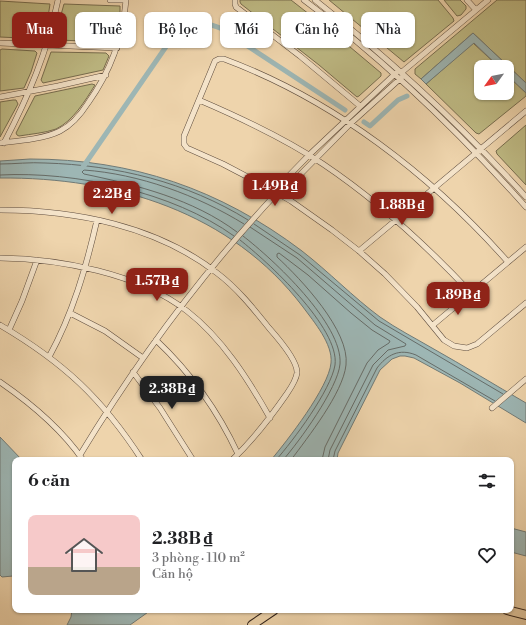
<!DOCTYPE html>
<html lang="vi">
<head>
<meta charset="utf-8">
<style>
	body { margin:0; font-family:"Libre Bodoni",serif; background:#f2f2f2; color:#202124; height:100vh; display:flex; flex-direction:column; font-size:15px; white-space:nowrap }
	* { box-sizing:border-box; margin:0 }
	p { font-size:13px; color:#757577 }
	.icon { flex:none; width:22px; height:22px; fill:none; stroke:currentColor; stroke-width:2; stroke-linecap:round; stroke-linejoin:round }
	.map { position:relative; flex:1; overflow:hidden }
	.details { position:absolute; left:12px; top:457px; width:502px; height:156px; display:flex; flex-direction:column; background:#fff; border-radius:8px; box-shadow:0 1px 3px #0004 }
	.details>* { flex:none }
	.banner { position:absolute; left:12px; top:12px; width:502px; height:36px; display:flex; gap:8px }
	.needle { width:26px; rotate:237deg }
	.tools { position:absolute; left:474px; top:60px; display:grid; gap:8px }
	.tools a { display:grid; place-items:center; width:40px; height:40px; border-radius:8px; background:#fff; box-shadow:0 1px 3px #0004; font-size:20px }
	.price { position:absolute; translate:-50% -34px; padding:0 9px; border-radius:8px; background:#8f2418; color:#fff; font-size:13px; line-height:26px; filter:drop-shadow(0 1px 2px #0008) }
	.price::after { content:''; position:absolute; left:50%; top:24px; width:12px; height:9px; margin-left:-6px; background:inherit; clip-path:polygon(0 0,100% 0,50% 100%) }
	.price.active { background:#222; color:#fff }
	ul { padding:0; list-style:none }
	li { display:flex; align-items:center; gap:12px; height:100px; padding:0 16px }
	li+li { border-top:1px solid #e0e0e0 }
	li span { display:grid; place-items:center; flex:none; width:112px; height:80px; border-radius:8px; color:#555 }
	li>.icon { margin-inline-start:auto }
	span .icon { width:48px; height:48px; fill:#fffc; stroke-width:1 }
	li b { font-size:17px }
	h2 { display:flex; justify-content:space-between; align-items:center; height:48px; padding:0 16px; font-size:17px }
	.chip { padding:0 14px; border-radius:8px; background:#fff; box-shadow:0 1px 3px #0004; font-size:14px; line-height:36px }
	.chip.active { background:#8f2418; color:#fff }
	.map>svg:first-child { display:block }
	.green { fill:#bfbb85; stroke:#786e50 }
	.water { fill:#9db6b4; stroke:#717b77 }
	.lines { fill:none; stroke-linecap:round; stroke-linejoin:round }
	.shore { stroke:#666c68; stroke-width:1 }
	.canal { stroke:#9db6b4; stroke-width:5 }
	.minor-casing { stroke:#604e3f; stroke-width:6 }
	.trunk-casing { stroke:#30221b; stroke-width:10 }
	.minor { stroke:#f4e3c9; stroke-width:5 }
	.trunk { stroke:#eed4ac; stroke-width:8 }
</style>
</head>
<body>
<div class="map">
<svg width="526" height="625" viewBox="0 0 526 625">
	<rect width="100%" height="100%" fill="#eed4ac"/>
	<filter id="stains"><feTurbulence type="fractalNoise" baseFrequency=".005" numOctaves="4"/><feColorMatrix values="0 0 0 0 .2 0 0 0 0 .09 0 0 0 0 .02 0 0 0 .5 -.17"/></filter>
	<radialGradient id="worn" r=".72"><stop offset=".6" stop-color="#630" stop-opacity="0"/><stop offset="1" stop-color="#630" stop-opacity=".3"/></radialGradient>
	<path class="green" d="M240,0H291L337,36L381,73V76L359,96L357,97L319,65L241,4L240,2Z
		M329,0H438L453,18L454,21L404,62Z
		M444,0H460L466,6V9L461,15L457,16Z
		M497,0H526V83L473,33L421,79L415,74V69Z
		M0,1L50,4L47,24L42,39L0,37Z
		M64,4L120,6V14L114,40L112,42L57,40L55,36Z
		M473,43L499,67H481V93H507V75L526,93V96L479,134L476,133L426,84Z
		M2,49L35,51L37,53L31,72L24,88L0,91V50Z
		M51,52L106,53L109,56L103,70L43,83L41,80Z
		M92,84L95,85C85,101 73,121 56,129C45,133 31,134 19,136L17,135L16,133L35,96Z
		M13,100H16L18,104L0,137V102Z
		M526,125V185L497,154L496,151Z"/>
	<path class="water" d="M473,33L526,83V93L507,75V67H499L474,43L426,84L421,79Z
		M30,159C132,159 220,189 302,251C329,272 353,297 380,317C397,329 415,338 432,348C464,366 495,385 526,403V423L460,383L414,358L405,356H400L392,359L380,370L338,453L337,460H271C287,441 329,387 331,363C333,344 314,322 303,307C231,212 116,177 0,178V161Z
		M0,437L22,460H15V573L13,576L2,577L0,575Z
		M511,528L526,532V556L511,552Z
		M72,610H151L130,625H67L71,617Z"/>
	<g class="lines">
		<path class="shore" d="M0,164C15,164 30,162 45,163C116,165 187,182 248,220
			M0,175C75,171 173,192 234,236
			M254,224L300,255L379,321L503,394
			M250,227L297,258L375,325L406,344L405,346L388,350L373,365L330,450L328,460
			M237,232C193,199 137,185 84,174L82,172L84,170C139,174 197,195 244,224
			M243,236C273,259 343,324 340,364C338,388 299,442 283,460
			M240,240C267,261 340,328 335,365C331,390 293,441 276,460
			M291,460C308,437 343,393 346,365C350,331 301,279 277,257V254L279,253L308,275L351,313L372,330L390,341L389,343L378,350L367,363L325,447L322,460
			M333,460L335,451L377,368C387,355 399,348 416,355L495,401"/>
		<path class="canal" d="M364,122L370,126L398,100L407,96
			M83,167L172,38C185,24 203,20 220,28L345,110"/>
		<defs>
			<path id="minor" d="M110,0H126
				M235,0V4L236,7L300,56L360,106
				M304,0C385,60 459,132 526,207
				M315,0C391,60 461,125 526,197
				M467,0L476,10
				M0,43L117,48
				M402,72L488,0
				M0,97L58,86L106,75
				M199,100C241,118 284,138 323,164C378,201 426,245 471,293
				M0,143C18,141 44,139 60,131C72,125 81,114 88,103C110,72 123,38 126,0
				M4,143C29,95 47,53 58,0
				M274,191L309,155L396,73
				M280,195L350,124L402,77
				M0,210C75,210 157,226 217,273C237,288 253,308 269,328C277,337 298,361 297,373C296,381 290,389 286,395C270,418 253,440 232,460
				M359,251L526,111
				M0,258C60,259 138,273 187,311C222,338 248,379 270,418
				M508,262C431,175 334,100 224,59H219L215,61L184,136V144L187,148L223,164L265,186L291,201L332,230L359,251L385,274L417,307L444,340L454,346L467,348L477,344L526,303
				M70,313L105,331L143,358
				M0,325C63,362 102,398 142,460
				M433,325L526,247
				M9,330L22,301L37,260
				M156,340C191,373 218,411 238,454
				M49,357C73,313 86,268 97,220
				M133,372L160,408L193,460
				M0,382C32,404 61,428 83,460
				M492,408L526,379
				M80,455C137,361 202,273 277,193"/>
			<path id="trunk" d="M507,610L526,615
				M252,625L274,610"/>
		</defs>
		<use href="#minor" class="minor-casing"/>
		<use href="#trunk" class="trunk-casing"/>
		<use href="#minor" class="minor"/>
		<use href="#trunk" class="trunk"/>
	</g>
	<rect width="100%" height="100%" filter="url(#stains)"/>
	<rect width="100%" height="100%" fill="url(#worn)"/>
</svg>
<div class="tools">
<a><svg class="needle" viewBox="-14 -14 28 28"><path d="M0-13l5 13h-10z" fill="#e53935"/><path d="M0 13l5-13h-10z" fill="#757577"/></svg></a>
</div>
<b class="price" style="left:275px;top:207px">1.49B ₫</b>
<b class="price" style="left:112px;top:215px">2.2B ₫</b>
<b class="price" style="left:402px;top:226px">1.88B ₫</b>
<b class="price" style="left:157px;top:302px">1.57B ₫</b>
<b class="price" style="left:458px;top:316px">1.89B ₫</b>
<b class="price active" style="left:172px;top:410px">2.38B ₫</b>
<div class="banner">
<a class="chip active">Mua</a>
<a class="chip">Thuê</a>
<a class="chip">Bộ lọc</a>
<a class="chip">Mới</a>
<a class="chip">Căn hộ</a>
<a class="chip">Nhà</a>
</div>
<section class="details">
<h2>6 căn<svg class="icon" aria-label="filters" viewBox="0 0 24 24"><path d="M4 7h16M4 17h16"/><circle cx="9" cy="7" r="2"/><circle cx="15" cy="17" r="2"/></svg></h2>
<ul>
<li><span style="background:linear-gradient(#f6c9c9 65%,#b9a48a 0)"><svg class="icon" aria-label="home" viewBox="0 0 24 24"><path d="M3 11l9-7 9 7M6 9v11h12V9"/></svg></span><div><b>2.38B ₫</b><p>3 phòng · 110 m²</p><p>Căn hộ</p></div><svg class="icon" aria-label="heart" viewBox="0 0 24 24"><path d="M12 20l-8-8c-3-5 5-10 8-4 3-6 11-1 8 4z"/></svg></li>
</ul>
</section>
</div>
</body>
</html>
